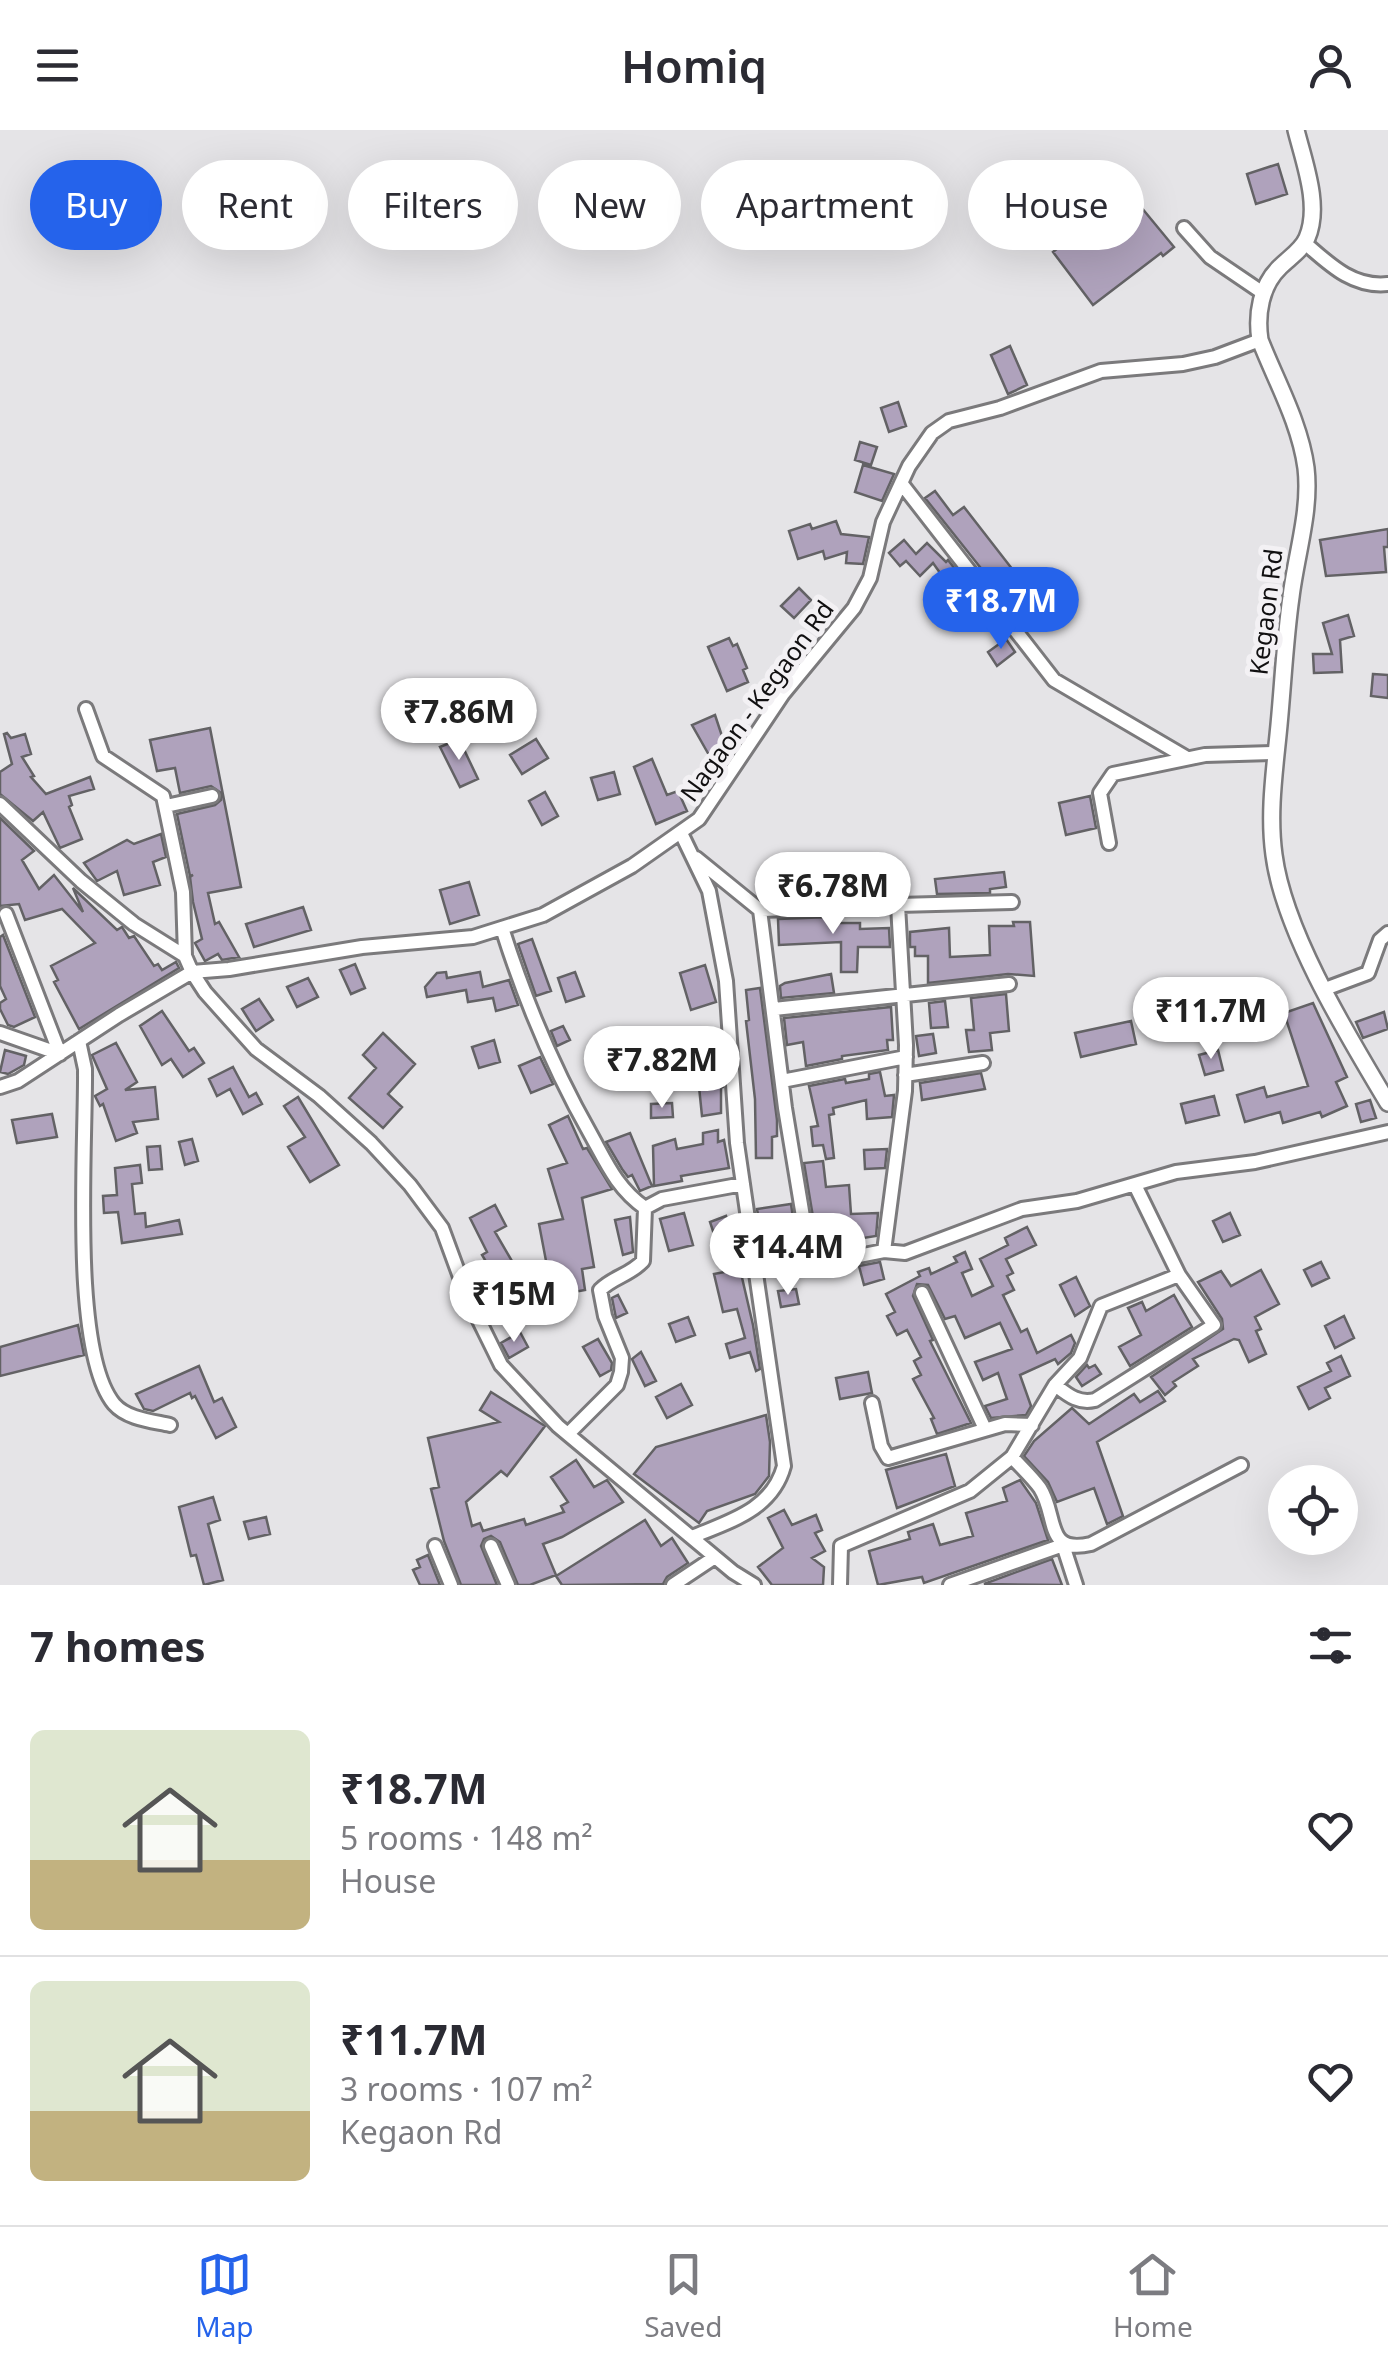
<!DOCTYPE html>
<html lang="en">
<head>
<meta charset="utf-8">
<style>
	body { margin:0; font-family:"Noto Sans",sans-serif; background:#f2f2f3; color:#2b2b33; height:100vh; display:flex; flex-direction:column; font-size:38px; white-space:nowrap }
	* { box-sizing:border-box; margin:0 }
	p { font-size:32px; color:#7c7c81 }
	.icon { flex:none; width:55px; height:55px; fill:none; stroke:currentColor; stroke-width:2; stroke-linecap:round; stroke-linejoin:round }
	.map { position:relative; height:1455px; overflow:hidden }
	.panel { display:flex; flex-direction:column; background:#fff; flex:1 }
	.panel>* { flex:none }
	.banner { position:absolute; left:30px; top:30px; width:1330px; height:90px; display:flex; gap:20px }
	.controls { position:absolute; left:1268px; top:1335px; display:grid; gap:20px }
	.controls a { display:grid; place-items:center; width:90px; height:90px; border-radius:50%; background:#fff; box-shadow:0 10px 40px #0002; font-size:50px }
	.price { position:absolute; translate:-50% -85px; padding:0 22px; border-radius:35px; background:#fff; color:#222; font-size:32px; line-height:65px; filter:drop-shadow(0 2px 5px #0008) }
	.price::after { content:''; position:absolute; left:50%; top:60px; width:30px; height:22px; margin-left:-15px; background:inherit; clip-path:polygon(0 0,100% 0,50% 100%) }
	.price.on { background:#2563eb; color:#fff }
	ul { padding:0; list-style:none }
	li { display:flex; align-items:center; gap:30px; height:250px; padding:0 30px }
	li+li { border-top:2px solid #e1e1e2 }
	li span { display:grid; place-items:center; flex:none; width:280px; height:200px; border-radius:15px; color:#555 }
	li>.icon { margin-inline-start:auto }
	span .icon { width:120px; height:120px; fill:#fffc; stroke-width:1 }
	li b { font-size:42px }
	h2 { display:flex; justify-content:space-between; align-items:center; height:120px; padding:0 30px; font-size:42px }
	.pill { padding:0 35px; border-radius:45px; background:#fff; box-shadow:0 10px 40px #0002; font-size:35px; line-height:90px }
	.pill.on { background:#2563eb; color:#fff }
	header { display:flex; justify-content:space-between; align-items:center; height:130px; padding:0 30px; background:#fff; font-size:45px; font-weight:600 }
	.dock { display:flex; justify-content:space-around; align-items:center; height:140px; border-top:2px solid #e1e1e2; background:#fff; font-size:28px; color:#7c7c81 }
	.dock a { display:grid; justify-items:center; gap:5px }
	.dock .on { color:#2563eb }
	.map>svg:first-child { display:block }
	.building { fill:#afa2bc; stroke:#636265; stroke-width:2.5 }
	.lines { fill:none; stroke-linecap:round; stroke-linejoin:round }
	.minor-casing { stroke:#7b7a7c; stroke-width:18 }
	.tertiary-casing { stroke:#7b7a7c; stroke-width:20 }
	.minor { stroke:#fff; stroke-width:12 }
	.tertiary { stroke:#fff; stroke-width:15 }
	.labels { text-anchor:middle; stroke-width:10; stroke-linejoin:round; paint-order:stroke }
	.street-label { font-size:25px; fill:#111011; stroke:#f3f1f4 }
</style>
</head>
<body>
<header><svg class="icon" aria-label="menu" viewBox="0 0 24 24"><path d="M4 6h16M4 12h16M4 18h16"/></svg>Homiq<svg class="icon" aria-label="person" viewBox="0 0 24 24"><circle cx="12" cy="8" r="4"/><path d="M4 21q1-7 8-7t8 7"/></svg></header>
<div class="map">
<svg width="1388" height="1455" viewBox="0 0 1388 1455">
	<rect width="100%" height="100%" fill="#e5e4e7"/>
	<path class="building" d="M1278,34L1287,64L1256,74L1247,44Z
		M1127,60L1174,117L1163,126L1161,123L1093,175L1053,122Z
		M1010,216L1027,255L1008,264L991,225Z
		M898,272L906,296L889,302L881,278Z
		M860,312L877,317L871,335L855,330Z
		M863,335L894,344L882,371L855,362Z
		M935,361L953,385L964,377L1034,467L1015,481L925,368Z
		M836,391L841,404L869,407L863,434L846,433L847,422L825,429L823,421L798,429L789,401L810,394L812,399Z
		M1388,399V417H1384L1386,442L1326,446L1320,410Z
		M904,410L916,424L927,413L946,432L948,430L962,448L950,457L933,433L920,446L906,431L900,436L889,423Z
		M799,458L811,470L794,488L781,476Z
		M1348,485L1354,506L1340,510L1342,542L1314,543L1313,524H1332L1323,493Z
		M729,508L733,516L737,514L747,538L743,540L748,552L727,561L708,517Z
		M1006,509L1015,522L997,536L988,522Z
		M1373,544L1388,545V568L1371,566Z
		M502,562L512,582L491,592L482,571Z
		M715,585L726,618L709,625L692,595Z
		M210,598L241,757L208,763L215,794L219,792L239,827L222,830L218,824L205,831L195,813L202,809L193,772L190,747L193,745L190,746L177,684L215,675L221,670V663L211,656L180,663L175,638L157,641L150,610Z
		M7,603L11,608L25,604L31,624L22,627L34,646L31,647L46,664L90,647L94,659L69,666L72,675L69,677L82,709L60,718L43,682L33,691L0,664V642L12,634L4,604Z
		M459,609L478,649L460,657L440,617Z
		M536,609L548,628L522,644L510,625Z
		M652,629L667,665L678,661L687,681L656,694L634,637Z
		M614,642L620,664L598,670L591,648Z
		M545,662L558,686L542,695L529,671Z
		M1090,666L1096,698L1066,705L1059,673Z
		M0,688L34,721L22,730L39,759L54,745L83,782L73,758L117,800L122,797L129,808L134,806L154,836L158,834L162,840L176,832L179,838L79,899L54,852L58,850L51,836L95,813L62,779L25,790L19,774L0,776Z
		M161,704L166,727L153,732L160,755L124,765L117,741L97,751L84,733L127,710L134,714Z
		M849,740H867V765L777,769V759L798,758L797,754L833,753V743H849Z
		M1004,742L1006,757L990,759V763L937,764L935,749Z
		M469,752L479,785L450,794L440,760Z
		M303,777L311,800L254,817L246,794Z
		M831,787V793H860V799L889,798L890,817H858L857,842H841V812L779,815L778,789Z
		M1013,792H1030L1034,846L1008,844L928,853V826H915V817H910V802L949,798L950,827L990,825L989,796H1014Z
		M3,805L35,887L14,897L8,895L0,879V873L6,869L0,856V807Z
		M532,809L551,861L536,866L518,814Z
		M355,834L365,858L351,864L340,840Z
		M705,835L716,872L691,880L680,843Z
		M446,842L447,848L480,842L483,857L509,850L518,875L496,881L493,868L468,872L466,860L427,867L425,857L437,843Z
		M575,842L584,866L566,872L558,848Z
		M831,844L834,863L781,868L780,856L785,853Z
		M308,848L318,867L297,877L287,857Z
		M760,858L777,990V1006L772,1007V1028H756L755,969L746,891L749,890L746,860Z
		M1278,863L1283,879L1257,886L1252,870Z
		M1006,864L1009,901L990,903L992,920L969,922L966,900H974L971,868Z
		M259,869L273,890L256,901L242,879Z
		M945,871L948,897L931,898L929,873Z
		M1313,873L1347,947L1336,952L1347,976L1322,987L1320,982L1283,993L1280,982L1245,992L1237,965L1264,957L1267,967L1308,956L1284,883Z
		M891,877L893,910H887L888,920L842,926V929L806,936L803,912L787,915L784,888Z
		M162,881L189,921L194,918L204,933L183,947L171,929L162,935L140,896Z
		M1384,882L1388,899L1363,908L1356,892Z
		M1131,891L1136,914L1081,927L1075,903Z
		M563,896L570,910L557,916L551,901Z
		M383,903L415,934L388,964L402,977L383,998L349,968L376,938L363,925Z
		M933,904L936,923L919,926L916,906Z
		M494,910L500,932L479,938L472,917Z
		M116,913L137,952L125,960L155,957L158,989L133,992L137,1003L116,1011L103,974L100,976L95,966L107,959L92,925Z
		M717,914L723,957L721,958V983L702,986L698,947H703L700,915Z
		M5,920L26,926L24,935L8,944L0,942Z
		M1218,920L1223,940L1205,945L1199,925Z
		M540,927L553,954L531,963L519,936Z
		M233,937L249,967L256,963L262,974L243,984L230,959L217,966L209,949Z
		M880,942L885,966L894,965L892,987L867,989L866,970L833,978L834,984L829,985L834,1028L826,1029L823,1015L813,1016L811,997L818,996L809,956L845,949L846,953L869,949V944Z
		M981,943L985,959L922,970L920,953Z
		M1214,966L1219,985L1186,993L1181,974Z
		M298,967L339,1035L310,1052L288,1017L305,1007L284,976Z
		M1370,970L1376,988L1361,992L1356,974Z
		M672,973L673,987L651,988V974Z
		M52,984L57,1007L17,1013L12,990Z
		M568,986L583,1019L587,1018L612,1059L582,1068L594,1137L582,1139L585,1160L552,1166L550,1156L504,1188L494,1170L505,1163L482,1125L487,1122L470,1088L495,1075L506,1096L495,1102L523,1150L547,1136L539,1094L563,1089L548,1039L567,1033L549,995Z
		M718,1000V1012L724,1010L729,1038L681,1046L682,1051L654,1056L653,1016L675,1009L677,1019L703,1014V1003Z
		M630,1003L652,1056L640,1061L632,1045L628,1047L622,1039L606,1012Z
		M192,1009L198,1031L185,1035L179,1012Z
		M160,1016L162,1039L149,1040L147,1017Z
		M887,1019L885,1038L865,1039L864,1020Z
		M823,1031L826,1057L849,1055L851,1084L878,1083L876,1106L844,1111V1115L818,1117L804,1033Z
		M140,1035L142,1053L132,1054L135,1084L145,1083L146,1097L179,1090L182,1104L122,1113L118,1082L104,1083L103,1066L117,1065L115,1038Z
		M791,1074L794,1094L787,1095L793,1130L767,1134L757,1079Z
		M684,1083L693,1115L669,1121L660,1089Z
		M1230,1083L1240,1105L1223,1112L1213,1091Z
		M726,1086L731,1101L715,1107L710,1092Z
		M630,1087L633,1122L623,1125L615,1090Z
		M1027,1097L1036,1115L1006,1129L1013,1143L1007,1146L1014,1160L1003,1165L1021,1202L1027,1199L1037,1223L1071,1205L1075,1213L1071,1223L1058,1234L1055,1229L1020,1245L1031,1276L1026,1285L991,1288L985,1276L1007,1269L998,1243L983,1250L975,1232L1012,1219L1000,1193L965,1208L955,1186L945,1189L928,1155L917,1154L913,1166L933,1210L930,1211L971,1293L937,1304L931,1289L934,1288L913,1249L921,1245L914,1231L921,1227L907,1200L897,1205L887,1186L895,1182L886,1164L920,1146L918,1142L929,1138L931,1144L957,1132L954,1127L965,1122L972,1139L962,1143L972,1166L993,1156L980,1129L1008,1115L1005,1108Z
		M880,1132L884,1149L864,1155L859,1136Z
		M1321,1132L1329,1148L1312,1156L1304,1140Z
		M740,1139L753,1195L760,1239L756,1241L750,1222L730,1228L726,1214L745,1208L737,1179L723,1182L714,1144Z
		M1261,1140L1279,1174L1255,1187L1261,1199L1256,1201L1266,1224L1249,1232L1239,1210L1234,1209L1193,1229L1198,1236L1173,1252L1176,1256L1165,1265L1151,1247L1223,1199L1222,1189L1198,1152L1221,1141L1231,1156Z
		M1076,1147L1090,1176L1075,1186L1060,1155Z
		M796,1159L799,1174L781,1177L778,1161Z
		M618,1165L627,1183L616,1188L612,1168Z
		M1174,1165L1192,1197L1130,1236L1119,1217L1141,1205L1128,1178L1142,1172L1146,1181Z
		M1344,1186L1354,1208L1335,1218L1325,1196Z
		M688,1187L695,1205L676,1212L669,1194Z
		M78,1195L84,1225L0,1246V1217Z
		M520,1202L528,1217L509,1228L501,1213Z
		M598,1209L612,1233L611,1240L600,1246L583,1217Z
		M641,1222L656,1251L645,1256L632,1229Z
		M1341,1226L1350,1246L1325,1258L1330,1268L1309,1279L1298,1257L1331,1241L1327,1233Z
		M1087,1235L1089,1238L1095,1235L1101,1244L1082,1256L1076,1247Z
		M199,1236L214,1272L222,1268L236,1297L216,1308L195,1266L192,1268L190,1263L153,1281L144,1279L136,1264Z
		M868,1242L872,1263L840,1269L836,1248Z
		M681,1254L692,1275L667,1288L656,1267Z
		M1158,1261L1165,1271L1097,1312L1123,1386L1107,1394L1094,1358L1057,1372L1048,1352L1024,1326L1034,1311L1072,1278L1089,1294L1134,1264L1140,1272Z
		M491,1262L545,1296L507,1346L501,1341L466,1372L472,1396L480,1393L483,1401L524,1389L526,1395L564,1382L561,1376L568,1372L551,1347L576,1330L594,1357L607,1350L623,1372L562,1407L543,1414L556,1445L530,1455H518L500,1412L491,1406L484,1409L481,1416L497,1455H461L444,1411L431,1359L439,1357L428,1308L499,1292L480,1280Z
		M766,1285L770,1312L769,1346L755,1364L707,1381L699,1393L634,1344L656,1317Z
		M946,1324L955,1356L897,1378L886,1340Z
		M1020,1350L1036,1373L1048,1410L924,1453L922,1447L878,1455L869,1421L910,1409L908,1402L933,1394L940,1415L973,1406L966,1383L1007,1371L1003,1358Z
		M213,1367L220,1390L208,1394L223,1450L204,1455L196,1425L191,1426L179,1377Z
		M784,1380L792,1395L816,1385L822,1400L815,1403L825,1421L812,1428L824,1437L823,1455H772L758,1437L783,1418L768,1388Z
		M266,1387L270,1404L249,1409L244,1392Z
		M645,1390L661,1416L672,1408L688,1433L667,1447L663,1454L562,1455L556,1446Z
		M428,1425L440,1455H420L413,1440L420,1437L417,1430Z
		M1052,1429L1062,1455L984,1454Z"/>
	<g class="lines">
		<defs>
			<path id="minor" d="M1184,98L1210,127L1263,163
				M1305,113C1329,134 1353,158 1388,154
				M901,353L1054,550L1187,628
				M86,579L103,626L163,666L183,762L185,826
				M0,674L81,751L134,794L185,826L192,842L119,885L18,951L0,957
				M166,676L212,666
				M681,703L709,761L726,851L737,1013L784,1336C772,1380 730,1391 692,1407
				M1109,713L1100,663L1113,644L1205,625L1276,623
				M696,728L760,780
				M898,775L1012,772
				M6,784L60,924
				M502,798C525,871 553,938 591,1005C607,1034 617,1058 645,1078
				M1325,859L1368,843L1380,810L1388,803
				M774,879L1009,854
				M0,903L60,924
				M79,911L85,939C86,1013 70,1221 114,1274C127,1289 152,1291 170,1295
				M905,945L983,933
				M782,951L906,927
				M884,1121L905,961L906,915L898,775L760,780L785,978L810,1129L833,1131L884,1121L905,1123L1022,1079L1077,1071L1176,1042L1255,1032L1388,1002
				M922,1163L985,1299
				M1055,1255C1068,1265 1078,1274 1095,1270L1214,1195L1179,1145
				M872,1273L881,1316L888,1328L1005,1294L1032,1295
				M568,1304L617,1255L621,1242L622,1228L605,1186L600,1160C613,1147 630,1145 643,1131L645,1078L662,1069L743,1054
				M1012,1327C1021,1337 1032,1347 1040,1358C1058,1386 1044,1425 1091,1414L1241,1335
				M435,1416L451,1455
				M491,1416L508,1455
				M673,1455L715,1427
				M754,1455L733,1442L558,1296L501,1235L467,1166L442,1098L410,1055L371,1013L319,966L256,919L205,862L192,842L229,839L362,817L473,807L543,785L632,736L699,689L783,564L854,478L870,448L883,392L909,336L932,303L949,291L1000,278L1101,241L1183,234L1215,227L1260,210
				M840,1455L841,1416L970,1361L1012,1327L1055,1255L1080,1228L1101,1176L1179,1145L1135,1055
				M950,1455L1063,1415L1076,1455"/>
			<path id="tertiary" d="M1296,0C1304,32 1321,76 1307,108C1302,120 1289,128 1280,137C1261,155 1256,184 1260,210C1276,251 1300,293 1306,338C1311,381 1296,425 1291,467C1285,509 1283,553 1279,595C1275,638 1268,682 1274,725C1284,802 1348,906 1388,973"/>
		</defs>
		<use href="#minor" class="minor-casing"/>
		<use href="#tertiary" class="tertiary-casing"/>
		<use href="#minor" class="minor"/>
		<use href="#tertiary" class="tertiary"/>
	</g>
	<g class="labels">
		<g class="street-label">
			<text transform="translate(1266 482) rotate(-83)" y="9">Kegaon Rd</text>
			<text transform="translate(757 571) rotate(-54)" y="9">Nagaon - Kegaon Rd</text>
		</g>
	</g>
</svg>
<div class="controls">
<a><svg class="icon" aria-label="locate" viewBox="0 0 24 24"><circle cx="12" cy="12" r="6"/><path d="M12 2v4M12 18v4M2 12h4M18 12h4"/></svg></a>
</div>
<b class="price on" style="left:1001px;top:522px">₹18.7M</b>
<b class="price" style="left:459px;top:633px">₹7.86M</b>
<b class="price" style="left:833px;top:807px">₹6.78M</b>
<b class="price" style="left:1211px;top:932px">₹11.7M</b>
<b class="price" style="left:662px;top:981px">₹7.82M</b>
<b class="price" style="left:788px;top:1168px">₹14.4M</b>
<b class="price" style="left:514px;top:1215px">₹15M</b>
<div class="banner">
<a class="pill on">Buy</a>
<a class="pill">Rent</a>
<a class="pill">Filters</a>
<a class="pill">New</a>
<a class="pill">Apartment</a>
<a class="pill">House</a>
</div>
</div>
<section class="panel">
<h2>7 homes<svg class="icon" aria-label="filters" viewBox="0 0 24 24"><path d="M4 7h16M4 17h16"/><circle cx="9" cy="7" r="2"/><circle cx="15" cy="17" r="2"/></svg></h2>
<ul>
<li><span style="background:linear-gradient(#dfe7d0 65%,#c2b280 0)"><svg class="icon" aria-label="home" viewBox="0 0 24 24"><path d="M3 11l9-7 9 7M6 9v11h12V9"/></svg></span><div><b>₹18.7M</b><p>5 rooms · 148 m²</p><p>House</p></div><svg class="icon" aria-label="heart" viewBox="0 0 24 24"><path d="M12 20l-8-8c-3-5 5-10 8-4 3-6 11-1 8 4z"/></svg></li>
<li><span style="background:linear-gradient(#dfe7d0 65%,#c2b280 0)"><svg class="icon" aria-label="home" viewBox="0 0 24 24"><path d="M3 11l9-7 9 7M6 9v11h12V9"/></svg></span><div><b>₹11.7M</b><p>3 rooms · 107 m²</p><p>Kegaon Rd</p></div><svg class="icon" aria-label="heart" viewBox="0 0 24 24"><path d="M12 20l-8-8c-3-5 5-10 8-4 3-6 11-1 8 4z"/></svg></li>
</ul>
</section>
<nav class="dock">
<a class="on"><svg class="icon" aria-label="map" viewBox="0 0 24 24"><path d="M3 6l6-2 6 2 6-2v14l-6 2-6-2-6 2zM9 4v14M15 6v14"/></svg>Map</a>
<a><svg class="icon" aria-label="saved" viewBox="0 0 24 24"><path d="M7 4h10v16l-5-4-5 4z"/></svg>Saved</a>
<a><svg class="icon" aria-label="home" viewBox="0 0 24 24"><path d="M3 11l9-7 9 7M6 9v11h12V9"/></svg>Home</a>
</nav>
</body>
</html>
